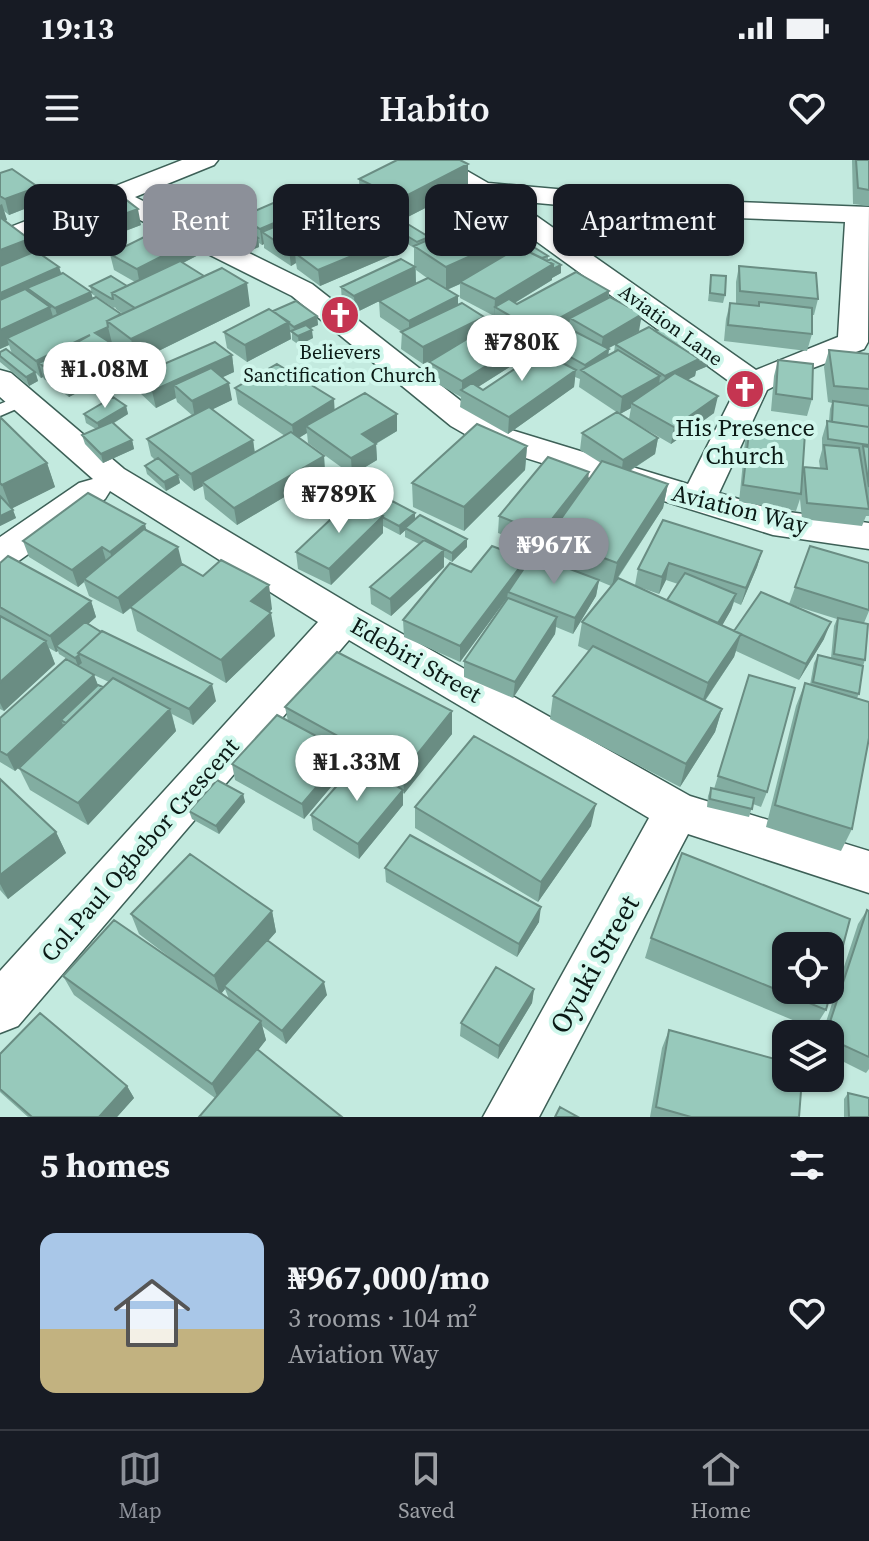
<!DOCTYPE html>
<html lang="en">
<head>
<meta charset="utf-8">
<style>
	body { margin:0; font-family:"Source Serif 4",serif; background:#20242c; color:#f1f3f6; height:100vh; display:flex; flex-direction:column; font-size:30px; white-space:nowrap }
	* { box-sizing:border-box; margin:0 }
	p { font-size:26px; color:#9ea1a6 }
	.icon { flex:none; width:44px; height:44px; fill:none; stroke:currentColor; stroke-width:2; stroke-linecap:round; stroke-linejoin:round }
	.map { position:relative; height:957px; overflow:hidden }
	.panel { display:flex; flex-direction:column; background:#171b24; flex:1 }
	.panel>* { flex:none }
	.banner { position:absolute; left:24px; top:24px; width:822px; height:72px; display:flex; gap:16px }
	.fabs { position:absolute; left:772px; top:772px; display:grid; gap:16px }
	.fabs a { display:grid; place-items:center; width:72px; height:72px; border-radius:16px; background:#171b24; box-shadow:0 2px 6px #0004; font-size:40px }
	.price { position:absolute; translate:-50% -68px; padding:0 18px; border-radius:28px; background:#fff; color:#222; font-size:26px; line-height:52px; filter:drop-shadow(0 2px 4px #0008) }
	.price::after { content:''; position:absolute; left:50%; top:48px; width:24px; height:18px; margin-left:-12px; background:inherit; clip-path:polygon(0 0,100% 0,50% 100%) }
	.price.current { background:#8c9099; color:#fff }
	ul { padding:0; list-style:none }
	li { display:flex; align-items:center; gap:24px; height:200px; padding:0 40px }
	li span { display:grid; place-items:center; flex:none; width:224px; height:160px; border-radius:16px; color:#555 }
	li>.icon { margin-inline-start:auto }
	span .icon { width:96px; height:96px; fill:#fffc; stroke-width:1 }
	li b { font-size:34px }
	h2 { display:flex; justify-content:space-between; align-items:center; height:96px; padding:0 40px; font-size:34px }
	.pill { padding:0 28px; border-radius:16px; background:#171b24; box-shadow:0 2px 6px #0004; font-size:28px; line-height:72px }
	.pill.current { background:#8c9099; color:#fff }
	.status { display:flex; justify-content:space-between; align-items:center; height:56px; padding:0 40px; background:#171b24; direction:ltr }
	.status svg { height:22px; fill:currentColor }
	header { display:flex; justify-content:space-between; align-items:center; height:104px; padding:0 40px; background:#171b24; font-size:36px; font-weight:600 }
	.dock { display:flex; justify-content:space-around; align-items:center; height:112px; border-top:2px solid #363941; background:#171b24; font-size:22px; color:#9ea1a6 }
	.dock a { display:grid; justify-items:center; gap:4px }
	.dock .current { color:#8c9099 }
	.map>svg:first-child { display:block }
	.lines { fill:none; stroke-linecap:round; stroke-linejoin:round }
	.service-casing { stroke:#3d6057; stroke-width:3 }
	.minor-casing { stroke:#3d6057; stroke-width:3 }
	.service { fill:#fff; fill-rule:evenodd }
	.minor { fill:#fff; fill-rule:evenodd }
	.wall { fill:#82ada1; fill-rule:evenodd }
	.shaded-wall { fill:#6a8d83 }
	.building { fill:#97c9bb; stroke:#6a8d83; stroke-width:2; fill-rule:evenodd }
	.labels { text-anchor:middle; stroke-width:8; stroke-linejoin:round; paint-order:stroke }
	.far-street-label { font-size:20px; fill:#0b1a16; stroke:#d0f7ec }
	.far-poi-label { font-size:20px; fill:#0b1a16; stroke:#d0f7ec }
	.poi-label { font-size:24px; fill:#0b1a16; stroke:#d0f7ec }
	.street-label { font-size:24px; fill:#0b1a16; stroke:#d0f7ec }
	.near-street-label { font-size:28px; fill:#0b1a16; stroke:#d0f7ec }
</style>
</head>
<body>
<div class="status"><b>19:13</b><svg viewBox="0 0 49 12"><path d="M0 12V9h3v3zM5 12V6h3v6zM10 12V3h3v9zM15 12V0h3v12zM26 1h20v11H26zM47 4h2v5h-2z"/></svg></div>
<header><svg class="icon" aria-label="menu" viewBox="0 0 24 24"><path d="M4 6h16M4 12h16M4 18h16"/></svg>Habito<svg class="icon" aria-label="heart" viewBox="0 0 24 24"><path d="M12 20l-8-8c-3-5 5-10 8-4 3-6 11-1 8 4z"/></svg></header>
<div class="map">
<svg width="869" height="957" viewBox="0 0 869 957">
	<rect width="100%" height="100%" fill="#c3eadf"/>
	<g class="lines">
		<defs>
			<path id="service" d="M24,234L32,239L30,243L0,256V244Z"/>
			<path id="minor" d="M182,0H218L214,5L135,37L312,124L475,252L508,269L688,324L737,227L474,36L416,0H448L488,23L681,40L869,47L868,182L864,189L802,212L767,230L719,333L774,350L869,363V389L773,375L484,285L451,266L292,136L112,46L0,89V71ZM515,41L681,56L845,62L838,177L756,210Z
				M0,210L11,213L124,309L358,449L690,636L869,691V733L688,674L539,957H483L649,658L349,480L18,866L0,873V811L318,462L110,331L105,339L13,405L0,409V377L79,323L93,319L0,237Z"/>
		</defs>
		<use href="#service" class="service-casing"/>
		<use href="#minor" class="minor-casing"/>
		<use href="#service" class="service"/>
		<use href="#minor" class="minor"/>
	</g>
	<path class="wall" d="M852,0H869V46L853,44Z
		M0,13L38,27L42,42L9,55L4,51L7,60L5,61L29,79L33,92L59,107L61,113L91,132L93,139L121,155L123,154L116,149L115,147L114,148L92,134L90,126H127L135,122L114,110L110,94L208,90L183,103L250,146L136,202L123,192L126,207L69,237L44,219L43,217L41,218L36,213L38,221L29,226L0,202V192L12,194L9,185L0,189Z
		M359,19L468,26L400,61L360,41Z
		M82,38L141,65L112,76L86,54Z
		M195,56L237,63L242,67L241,57L300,56L342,74L379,73L402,82V90L390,95V96L320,126L297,109L296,103L291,106L264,88V84L262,85L259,83V87L239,95L196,64Z
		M394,68L429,77V80L526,89L548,96V100L561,105V113L552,118V120L515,143L517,144L609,131V137L639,171L623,180L708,206L696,211L695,216L687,220L714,253L671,284L635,263L658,278L655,294L630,311L668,324L663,348L618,418L635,425L638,409L663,360L762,391L757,407L741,445L734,442L731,450L722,465L734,471L824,479L799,520L736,491L734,497L705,541L722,549L715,572L680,627L550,559L553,536L589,491L578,486L582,462L611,426L599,421L596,436L573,474L556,467L555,474L513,538L464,517V501L507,438L460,502L404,477L403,460L471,412L525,407L545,400L547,379L540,389L498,373L499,356L587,322L601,303L580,290L582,273L618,253L579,227L580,219L575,217L574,227L508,274L460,247L461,237L429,219V202L441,195L423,204L401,189L402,172L380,157L379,141L427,118L416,110V123L355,153L342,143L341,127L414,106V88L395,76ZM460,124V138L494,156V163L483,170L484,157L458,145V136L447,130ZM569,168V172L549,185L548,196L529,186V184L535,188ZM615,185L614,192L608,195L609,188ZM516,203L515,208L483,230L478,227ZM631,248L629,259L620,254ZM666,420L678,424L667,440L636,426L659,434Z
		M739,106L818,139L814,155H812V174L807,191L724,181L726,159L730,143L736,144V122Z
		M711,115L725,135L723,143L708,141Z
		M273,152L317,156L318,165L310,168L313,178L299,185L292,180V173L290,172L291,179L247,202L227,188L224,172Z
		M829,190L869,194V356H866L862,366L802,359L800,339L796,351L739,342L745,281L750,264L803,310L804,307L820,308L819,301L822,290V278L827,261H829L830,249L832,243L828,242L824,207Z
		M232,195L234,212L222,217L232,240L212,249L253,280L255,293L285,276L238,244L235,228L334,250L397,254V271L376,284L377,300L352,315L308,283L307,273L298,278L324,296L325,313L237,365L205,339L203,326L194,331L179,318L180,323L166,331L147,314L145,306L155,300L151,296L147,279L193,256L177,242L176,238L156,248L140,233L136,216Z
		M778,200L812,239L807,256L771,251L774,216Z
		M126,246L128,254L114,263L132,280L134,289L103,303L85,284L82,275L96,269L86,263L84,254Z
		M0,257L47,303L55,327L12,348L16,358L0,366Z
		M527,286L525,310L464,371L413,347L412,323Z
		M356,344L415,360L467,379V387L452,402L444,397V407L391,456L371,444L370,427L419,384L405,377V370L400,375L383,366V373L331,425L298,409L296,392Z
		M146,370L182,403L166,417L203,416L272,449L270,452L275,476L226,523L137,471L131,448L123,454L89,436L84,422L78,427L29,397L23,381Z
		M810,386L869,403V451L864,463L865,500L863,506L859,534L857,538L852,669L841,691L766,667L796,546L805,523L810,525L814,503L818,495L831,498L834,466L837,459L789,444Z
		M0,403L91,441L96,457L88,464L216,541L193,565L172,554L176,571L88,665L30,630L19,608L63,565L15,611L0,602V558L69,500L59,494L58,491L56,492L49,488L55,504L4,551L0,549ZM94,515L109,522L103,527L98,525Z
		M749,515L767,632L761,647L753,644L749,657L707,647L708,636L711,628L714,629Z
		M285,547L452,574L403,634V645L359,699L313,670L311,655L354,606L347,602V608L304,659L235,620L232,604L288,561Z
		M0,619L56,672L66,693L8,739L0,730Z
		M243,634L245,642L219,674L192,659L189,651Z
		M415,647L591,666L538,742L415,668Z
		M385,708L539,762L517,797L386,722Z
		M867,750L869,751V909L866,913L830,895V874H822L858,764Z
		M272,751L276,772L268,781L327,835L286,884L262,866L266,880L215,938L74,835L63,816L185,809L139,774L131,754ZM225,829L229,839L221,834Z
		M651,778L826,850L814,869L645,798Z
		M534,829L532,843L498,899L460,876L461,863Z
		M669,870L799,957H650L662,888Z
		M0,894L127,926L134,938L117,957H28L0,932Z
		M848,933L869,957H844V939Z"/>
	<path class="shaded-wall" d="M468,4V26L400,61V39Z
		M38,27L42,42L9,55L5,39Z
		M2,44L7,60L0,63V45Z
		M138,49L141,65L112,76L108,60Z
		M300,52L301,68L262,72L264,84L262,85L260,69Z
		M236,55L237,63L229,58Z
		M341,67L342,83L295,93L296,103L291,106L289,90Z
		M528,70L526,93L460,122V124L446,130V107Z
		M205,74L208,90L140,125L137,109Z
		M258,78L259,87L239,95L237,87Z
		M29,79L36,102L0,116V90Z
		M390,80L402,82V90L390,95V96L320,126L318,110Z
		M553,104L561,105V113L552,118V120L501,151L495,147L494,156L495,139Z
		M59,107L64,123L27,128L30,138L0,151V133Z
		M415,107L416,123L355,153L354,136Z
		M247,123L250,146L136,202L131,179Z
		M609,131L607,147L570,158L569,168L535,188L536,171Z
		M91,132L95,148L60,165L55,148Z
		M458,136V153L409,177V161Z
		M50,147L55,163L7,178L9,185L0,189V170Z
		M642,154L639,171L600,193L603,177Z
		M317,156L318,165L295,175L294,167Z
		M484,157L483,174L423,204V187Z
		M289,162L291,179L247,202L245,185Z
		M108,167L112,183L100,189L95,173Z
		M312,170L313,178L299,185L298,176Z
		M90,175L39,203L43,217L41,218L36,201Z
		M529,179L528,195L516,194V203L467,234L462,231V221Z
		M609,189L607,205L584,212L585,205Z
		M122,190L126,207L69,237L64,221Z
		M232,195L234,212L185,235L174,225L176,238L156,248L152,231Z
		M710,197L708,206L696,211L695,216L662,233L665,216L699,199Z
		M576,210L574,227L508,274L509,257Z
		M35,212L38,221L29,226L26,217Z
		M660,216L658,233L631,243V248L620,254L622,237Z
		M229,223L232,240L195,258L192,241Z
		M718,236L714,253L671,284L674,267Z
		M334,239L335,256L306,266L307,273L294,281L292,265Z
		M126,246L128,254L100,271L97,263Z
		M397,254V271L363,291L362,274Z
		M658,278L655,294L621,316L623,300Z
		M132,280L134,289L103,303L101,294Z
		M253,280L255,296L202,322L203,326L194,331L191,314Z
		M376,284L377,300L352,315L351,298Z
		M527,286L525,310L464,371V347Z
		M324,296L325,313L237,365L234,348Z
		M47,303L55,327L11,349L2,325Z
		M589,312L587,329L548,377L547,379L540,389L541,373Z
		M178,315L180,323L166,331L164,322Z
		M668,324L663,348L612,426L617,403Z
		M13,350L16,358L0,366V356Z
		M415,353V362L400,375L399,366Z
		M383,356V373L331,425L329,409Z
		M145,364L149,381L115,408L110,392Z
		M467,379V387L452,402V393Z
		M102,387L107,404L84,419V422L78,427L72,410Z
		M178,387L182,403L123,454L118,438Z
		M444,390V407L391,456L390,439Z
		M762,391L757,407L741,445L746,428Z
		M526,399L524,416L508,432L507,438L460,502V486Z
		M669,403L666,420L659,434L662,417Z
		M599,420L596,436L573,474L575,458Z
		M269,425L272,449L255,465L251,441Z
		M736,434L731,450L714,480L718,463Z
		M91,441L96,457L60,489L56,486L58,491L56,492L50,476Z
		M271,453L275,476L226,523L221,500Z
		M557,457L555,474L513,538L515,522Z
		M831,462L824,479L799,520L806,504Z
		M741,474L734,497L701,546L708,523Z
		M46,481L55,504L4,551L0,543V522Z
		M79,495L82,503L78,506L75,498Z
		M94,515L100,531L61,560L63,565L15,611L7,595Z
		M212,524L216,541L193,565L189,549Z
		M170,549L176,571L88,665L78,643Z
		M722,549L715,572L680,627L686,604Z
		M452,551V574L404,634L403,612Z
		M346,592L347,608L304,659L302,644Z
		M403,630V645L359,699L358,684Z
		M243,634L245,642L219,674L216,666Z
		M596,644L591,666L538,742L541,722Z
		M56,672L66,693L8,739L0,724V715Z
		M541,747L539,762L517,797L519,784Z
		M272,751L276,772L226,828L224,826L225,829L220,835L214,816Z
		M324,822L327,835L286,884L282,871Z
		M534,829L532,843L498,899L499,886Z
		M261,861L266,880L219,941L212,924Z
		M127,926L134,938L117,957H99Z"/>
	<path class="building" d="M397,0H460L468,4L400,39L359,19Z
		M856,0H869V30L858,28Z
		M12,9L38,27L5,39L0,36V13Z
		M111,28L138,49L108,60L82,38Z
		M280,40L300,52L260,69L241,57Z
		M222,46L236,55L229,58L258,78L237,87L195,56Z
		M314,50L341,67L289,90L262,72Z
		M494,51L528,70L446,107L414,86Z
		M0,58H1L29,79L0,90Z
		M178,60L205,74L137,109L110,94Z
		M406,63L429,77L417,82L394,68Z
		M366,64L390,80L318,110L295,93Z
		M385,70L402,82L390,87V80L379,73Z
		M532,86L548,96L542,98L525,90Z
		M519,87L553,104L495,139L460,122Z
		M36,91L59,107L0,133V106Z
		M401,99L415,107L354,136L341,127Z
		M551,99L561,105L553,109V104L547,101Z
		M180,101L204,116L135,148L112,133Z
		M739,106L816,113L818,139L740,131Z
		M222,108L247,123L131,179L107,161Z
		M576,112L609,131L536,171L495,147L509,139L517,144Z
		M63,113L91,132L55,148L27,128Z
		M711,115L726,116L725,135L710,133Z
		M111,116L127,126L112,133L113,139H112L90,126Z
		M428,118L458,136L409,161L379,141Z
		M25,129L50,147L0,170V140Z
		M96,137L121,154L107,161L108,167L95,173L122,190L64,221L39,203L90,175L36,201L7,178Z
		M610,137L642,154L603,177L570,158Z
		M296,141L317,156L294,167L273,151Z
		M759,142L812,148V174L728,165L730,143L759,146Z
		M462,143L484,157L423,187L401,172Z
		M269,149L289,162L245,185L224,172Z
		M497,161L529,179L462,221L429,202Z
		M306,165L312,170L298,176L291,171Z
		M649,167L699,199L665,216L615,184Z
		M665,167L710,197L698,203L699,199L655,171Z
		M572,170L609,189L585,205L549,185Z
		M215,182L232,195L152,231L136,216Z
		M528,185L576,210L509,257L461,230L472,223L483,230L528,200L516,194Z
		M6,189L35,212L26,217L0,196V192Z
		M618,190L660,216L622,237L581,210Z
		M829,190L869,194V229L834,226Z
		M778,200L813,204L812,239L776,234Z
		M277,204L334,239L292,265L235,228Z
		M211,208L229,223L192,241L174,225Z
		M675,213L718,236L674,267L631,243Z
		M365,233L397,254L362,274L376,284L351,298L306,266Z
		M113,237L126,246L97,263L84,254Z
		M833,241L869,246V267L832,262Z
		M209,247L253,280L191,314L147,279Z
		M617,252L658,278L623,300L582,273Z
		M0,257L47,303L2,325L0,323Z
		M827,261L869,267V285L828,279Z
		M112,262L132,280L101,294L82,275Z
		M477,264L527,286L464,347L412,323Z
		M750,264L805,273L801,334L743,325Z
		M291,272L324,296L234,348L202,322Z
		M824,285L859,288L869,349L807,343L804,307L827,309Z
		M863,286L869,287V327Z
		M548,297L589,312L541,373L499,356Z
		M158,298L178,315L164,322L145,306Z
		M602,301L668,324L617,403L548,377Z
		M371,330L415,353L399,366L382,357L383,356L356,343Z
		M88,333L145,364L110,392L102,387L72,410L23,381Z
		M0,336L13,350L0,356Z
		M350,341L383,356L329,409L296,392Z
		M420,355L467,379L452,393L405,368Z
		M663,360L762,391L746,428L669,403L662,417L638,409Z
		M144,369L178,387L118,438L84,419Z
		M424,380L444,390L390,439L370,427Z
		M492,386L526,399L460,486L403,460L450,403L471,412Z
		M810,386L869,403V450L795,427Z
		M533,395L599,420L575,458L508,432Z
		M8,396L91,441L50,476L0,447V403Z
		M221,400L269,425L251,441L271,453L221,500L130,447L182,404L203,416Z
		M685,413L736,434L718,463L667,440Z
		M618,418L741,474L708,523L582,462Z
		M761,432L831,462L806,504L734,471Z
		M508,438L557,457L515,522L464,501Z
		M0,456L46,481L0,522Z
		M838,458L868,464L865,500L834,494Z
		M85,462L101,472L78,493L79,495L75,498L56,486Z
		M102,471L212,524L189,549L78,493Z
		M593,486L722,549L686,604L553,536Z
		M337,492L452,551L403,612L285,547Z
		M818,495L863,506L859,534L813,522Z
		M66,499L94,515L7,595L0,591V558Z
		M749,515L795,528L767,632L718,616Z
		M113,518L170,549L78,643L19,608Z
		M805,523L869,542V578L852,669L775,645Z
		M98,525L103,527L66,563L61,560Z
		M277,555L346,592L302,644L232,604Z
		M474,576L596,644L541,722L415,647Z
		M357,603L403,630L358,684L311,655Z
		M0,619L56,672L0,715Z
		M217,620L243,634L216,666L189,651Z
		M711,628L754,638L752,649L710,639Z
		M410,675L541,747L519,784L385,708Z
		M682,693L850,759L826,850L651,778ZM786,786H830V830H786Z
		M190,694L272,751L214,816L131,754Z
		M867,750L869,751V897L830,879V874H826Z
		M114,760L261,861L212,924L63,816Z
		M267,780L324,822L282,871L224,826Z
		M496,807L534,829L499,886L461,863Z
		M40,853L127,926L99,957H32L0,929V894Z
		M669,870L786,902V918H802L799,957H691L656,947Z
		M257,889L342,957H199Z
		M848,933L869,938V957H849Z
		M560,947L578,957H555Z"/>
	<defs>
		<symbol id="church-disc" viewBox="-11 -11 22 22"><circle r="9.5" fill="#c53551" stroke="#d0f7ec"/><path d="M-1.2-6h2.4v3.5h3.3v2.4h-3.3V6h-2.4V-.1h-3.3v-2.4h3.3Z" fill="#fff"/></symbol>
	</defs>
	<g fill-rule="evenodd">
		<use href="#church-disc" x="318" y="133" width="44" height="44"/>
		<use href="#church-disc" x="723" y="207" width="44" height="44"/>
	</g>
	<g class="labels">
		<g class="far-street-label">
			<text transform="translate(671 165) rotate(36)" y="7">Aviation Lane</text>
		</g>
		<g class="far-poi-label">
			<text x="340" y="199">Believers<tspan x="340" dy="23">Sanctification Church</tspan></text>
		</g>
		<g class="poi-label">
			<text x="745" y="276">His Presence<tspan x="745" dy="28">Church</tspan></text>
		</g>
		<g class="street-label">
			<text transform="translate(740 349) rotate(14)" y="8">Aviation Way</text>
			<text transform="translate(416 500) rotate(30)" y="8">Edebiri Street</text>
			<text transform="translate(140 690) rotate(-49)" y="8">Col.Paul Ogbebor Crescent</text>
		</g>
		<g class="near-street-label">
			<text transform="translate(594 804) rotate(-61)" y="10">Oyuki Street</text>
		</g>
	</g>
</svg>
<div class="fabs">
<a><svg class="icon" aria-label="locate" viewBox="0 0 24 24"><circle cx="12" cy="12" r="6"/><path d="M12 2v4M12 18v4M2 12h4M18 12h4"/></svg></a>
<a><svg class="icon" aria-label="layers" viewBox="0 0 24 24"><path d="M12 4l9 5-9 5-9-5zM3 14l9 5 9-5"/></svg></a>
</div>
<b class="price" style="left:522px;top:223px">₦780K</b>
<b class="price" style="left:105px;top:250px">₦1.08M</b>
<b class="price" style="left:339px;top:375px">₦789K</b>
<b class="price current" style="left:554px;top:426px">₦967K</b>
<b class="price" style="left:357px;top:643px">₦1.33M</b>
<div class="banner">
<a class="pill">Buy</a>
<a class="pill current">Rent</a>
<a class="pill">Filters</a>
<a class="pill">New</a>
<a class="pill">Apartment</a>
</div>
</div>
<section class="panel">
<h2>5 homes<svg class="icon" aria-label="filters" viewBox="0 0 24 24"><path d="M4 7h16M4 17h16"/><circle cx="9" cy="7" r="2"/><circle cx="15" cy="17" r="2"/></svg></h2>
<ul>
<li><span style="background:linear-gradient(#a9c7e8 60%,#c2b280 0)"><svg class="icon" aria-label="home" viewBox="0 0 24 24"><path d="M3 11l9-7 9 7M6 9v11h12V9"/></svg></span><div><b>₦967,000/mo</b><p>3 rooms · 104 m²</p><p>Aviation Way</p></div><svg class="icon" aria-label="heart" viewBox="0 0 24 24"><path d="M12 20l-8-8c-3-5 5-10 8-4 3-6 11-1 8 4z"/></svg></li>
</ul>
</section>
<nav class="dock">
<a class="current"><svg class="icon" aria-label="map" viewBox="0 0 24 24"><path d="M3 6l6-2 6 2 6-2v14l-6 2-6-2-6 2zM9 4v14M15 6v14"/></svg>Map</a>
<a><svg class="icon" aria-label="saved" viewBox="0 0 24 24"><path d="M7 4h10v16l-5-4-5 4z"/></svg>Saved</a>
<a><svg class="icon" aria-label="home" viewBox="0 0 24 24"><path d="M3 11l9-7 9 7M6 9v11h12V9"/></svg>Home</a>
</nav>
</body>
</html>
